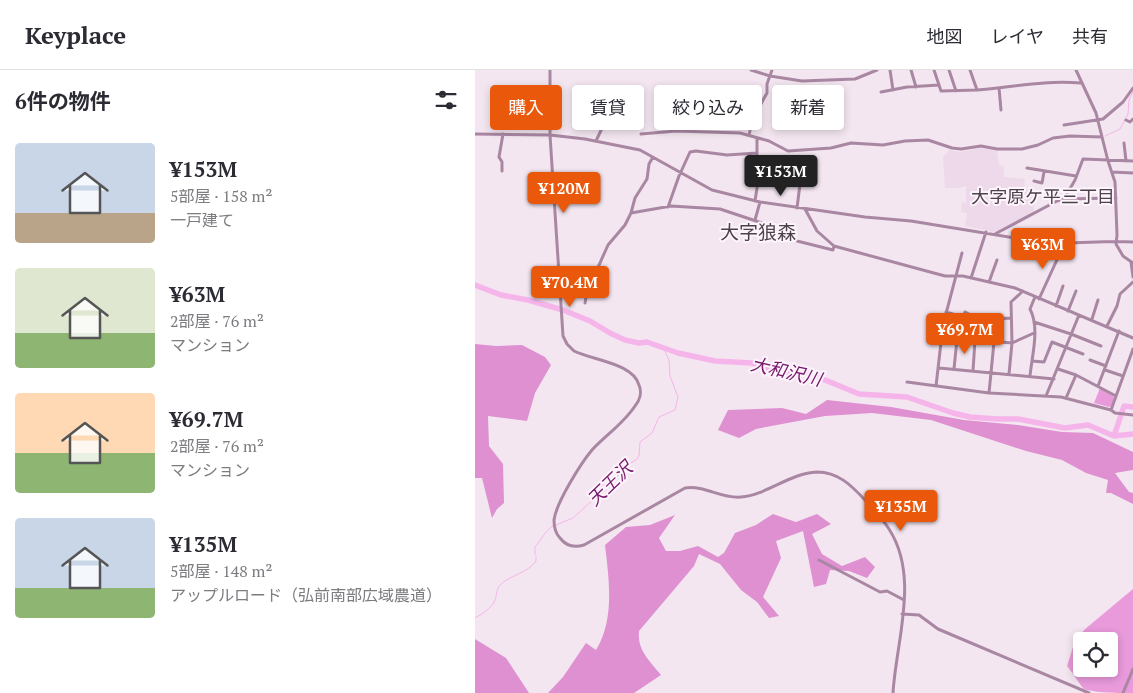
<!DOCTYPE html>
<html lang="ja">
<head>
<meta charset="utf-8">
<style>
	body { margin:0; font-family:"PT Serif","Noto Sans JP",serif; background:#f2f2f3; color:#2b2b33; height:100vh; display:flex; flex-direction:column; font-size:19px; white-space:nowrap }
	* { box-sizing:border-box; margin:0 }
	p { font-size:16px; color:#7c7c81 }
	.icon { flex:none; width:28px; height:28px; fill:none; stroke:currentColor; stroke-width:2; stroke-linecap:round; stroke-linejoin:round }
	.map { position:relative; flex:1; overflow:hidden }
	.sheet { display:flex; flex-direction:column; background:#fff; width:475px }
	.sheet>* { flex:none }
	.banner { position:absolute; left:15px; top:15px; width:475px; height:45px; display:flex; gap:10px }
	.fabs { position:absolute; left:598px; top:562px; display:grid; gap:10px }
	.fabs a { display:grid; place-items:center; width:45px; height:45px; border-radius:5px; background:#fff; box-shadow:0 2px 8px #0003; font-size:25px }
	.price { position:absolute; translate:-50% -42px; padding:0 11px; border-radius:5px; background:#ea580c; color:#fff; font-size:16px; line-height:32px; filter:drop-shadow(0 1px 2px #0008) }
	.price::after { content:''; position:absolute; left:50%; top:30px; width:15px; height:11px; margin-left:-8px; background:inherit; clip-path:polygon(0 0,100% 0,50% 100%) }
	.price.selected { background:#222; color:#fff }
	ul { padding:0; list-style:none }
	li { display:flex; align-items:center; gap:15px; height:125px; padding:0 15px }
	li span { display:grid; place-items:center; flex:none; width:140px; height:100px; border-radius:5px; color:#555 }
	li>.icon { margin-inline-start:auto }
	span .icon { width:60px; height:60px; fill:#fffc; stroke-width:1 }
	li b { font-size:21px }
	h2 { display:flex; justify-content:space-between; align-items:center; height:60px; padding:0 15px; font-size:21px }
	.tag { padding:0 18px; border-radius:5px; background:#fff; box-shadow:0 2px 8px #0003; font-size:18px; line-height:45px }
	.tag.selected { background:#ea580c; color:#fff }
	header { display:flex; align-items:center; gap:30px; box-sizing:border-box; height:70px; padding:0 25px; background:#fff; border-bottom:1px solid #e1e1e2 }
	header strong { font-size:24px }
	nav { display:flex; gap:28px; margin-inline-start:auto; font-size:18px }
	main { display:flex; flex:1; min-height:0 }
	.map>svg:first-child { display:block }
	.built { fill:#edd9e9 }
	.green { fill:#e99adb; fill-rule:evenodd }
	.forest { fill:#de90d1 }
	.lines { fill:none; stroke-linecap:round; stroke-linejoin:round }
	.stream { stroke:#f6b5ea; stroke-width:1 }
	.river { stroke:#f6b5ea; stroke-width:5.5 }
	.minor { stroke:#a987a2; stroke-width:3 }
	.labels { text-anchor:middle; stroke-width:4; stroke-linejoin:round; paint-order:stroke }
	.neighbourhood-label { font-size:18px; fill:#4c424a; stroke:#fef4fc }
	.water-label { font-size:18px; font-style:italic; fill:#771b6d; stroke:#fef4fc }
	.quarter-label { font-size:19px; fill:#4c424a; stroke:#fef4fc }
</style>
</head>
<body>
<header>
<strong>Keyplace</strong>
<nav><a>地図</a><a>レイヤ</a><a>共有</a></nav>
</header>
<main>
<section class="sheet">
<h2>6件の物件<svg class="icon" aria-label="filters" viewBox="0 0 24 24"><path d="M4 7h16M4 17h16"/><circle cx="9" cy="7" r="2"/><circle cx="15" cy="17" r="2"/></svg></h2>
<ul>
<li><span style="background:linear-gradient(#c9d6e8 70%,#b9a48a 0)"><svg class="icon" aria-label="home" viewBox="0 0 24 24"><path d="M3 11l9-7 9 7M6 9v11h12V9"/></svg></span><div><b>¥153M</b><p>5部屋 · 158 m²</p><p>一戸建て</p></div></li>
<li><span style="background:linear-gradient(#dfe7d0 65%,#8fb573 0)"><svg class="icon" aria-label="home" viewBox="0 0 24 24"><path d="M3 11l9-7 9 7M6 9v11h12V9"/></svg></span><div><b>¥63M</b><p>2部屋 · 76 m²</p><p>マンション</p></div></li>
<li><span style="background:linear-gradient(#ffd9b3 60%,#8fb573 0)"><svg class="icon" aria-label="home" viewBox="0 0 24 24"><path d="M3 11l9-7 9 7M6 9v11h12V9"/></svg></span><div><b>¥69.7M</b><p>2部屋 · 76 m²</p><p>マンション</p></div></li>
<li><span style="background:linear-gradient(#c9d6e8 70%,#8fb573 0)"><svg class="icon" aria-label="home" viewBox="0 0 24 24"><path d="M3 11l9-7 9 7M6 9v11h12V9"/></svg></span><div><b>¥135M</b><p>5部屋 · 148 m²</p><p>アップルロード（弘前南部広域農道）</p></div></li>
</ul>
</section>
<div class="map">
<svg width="658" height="623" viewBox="0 0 658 623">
	<rect width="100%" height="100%" fill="#f3e6f0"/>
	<path class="built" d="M507,78L522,81L524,95L529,96V107L550,109L549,120L558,119L559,142L523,163L490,156L492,143L486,142L487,132L491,133V116L484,118H470L468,87L474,80L485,82Z"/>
	<path class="green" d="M625,318L638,326L639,328L636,336L634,337L619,333Z
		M658,519V623C645,623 620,623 609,619C606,616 597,602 592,596L598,577L609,560ZM606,571H634V599H606Z"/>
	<path class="forest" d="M0,274L21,276L47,275L70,287L76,295L60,323L52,351L13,346L14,376L28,394L29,433L22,439L17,448L7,408H0Z
		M352,330L416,337L489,350L543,355L587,362L618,363L658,382V400L640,403L654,422L658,423V434L636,423H631L633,410L611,403L587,390L551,381L456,350L397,343L350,346L281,359L264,368L243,360L253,340L307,338L331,344Z
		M298,444L321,452L342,444L356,454L337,464L347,484L367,496L390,487L400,497L392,508L374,501L355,500L351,514L339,517L328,461L301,471L306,488L288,527L304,546L294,548L282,532L266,520L245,494L224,484L219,496L164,561C162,580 174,590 186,605L159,623H73L88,607L111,573L121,580C140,549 134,509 130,475L151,457L175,455L200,445L184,468L191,481H205L223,476L243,487L249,483L260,463L281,455Z
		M0,569L31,588L54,623H0Z"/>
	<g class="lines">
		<path class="stream" d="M630,66L645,59L653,44L654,30L658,21
			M81,455L98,448L119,429L127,416L140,409L152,395L161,390L164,386L165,372L177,363L184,347L200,340L203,327L195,306L194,290L189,279
			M60,485V477C66,470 70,461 78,456
			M0,548C7,544 17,538 20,530C22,525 21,520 25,515C35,505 53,503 61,491V487"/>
		<path class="river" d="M0,215L26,225L53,230L88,240L115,251L135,263L150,270L164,273L172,272L203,283L240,291L277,293L307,304L333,303L384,324L432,327L478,343L495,347L522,349H543L590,358L613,355L639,366L658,364
			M639,366L649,336L658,337"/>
		<path class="minor" d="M75,0V65L88,266L92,274L99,281C117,290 158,293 164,315C167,322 165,330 160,336C149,353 131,365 117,380C106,393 81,433 79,450C79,457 80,463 85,468C91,476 99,478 109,475L210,418C230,415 246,429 266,427C292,425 315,403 342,402C363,402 376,415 390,430C398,439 407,448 414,459C445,507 421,571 418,623
			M276,0L295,6L327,11L380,9L402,0
			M415,0L418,20
			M436,0L441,17
			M459,0L466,21L502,20L495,0
			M474,0L481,21
			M601,0L621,43L633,91L640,112L642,165L641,174L648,186L658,193
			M524,18L526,40
			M502,20C539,17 568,10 606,13
			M406,22L432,17L464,15
			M54,26L75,29
			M651,50L655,52L658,49
			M589,55L628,49L648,32L658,18
			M0,64L75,65L110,69L165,80L237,120L285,132L390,147L436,151L564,172C595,175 627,170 658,172
			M166,64L201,61L265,63L294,71L313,81L356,78L376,73L408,75L430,71L453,70L477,78L486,79L506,76L522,79H547L563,75L578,68L595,66L627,67
			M274,65L278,48L292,23V14L297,0
			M121,71L128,56L129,46
			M649,73L651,91
			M552,98L601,106
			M27,101V92L24,87L28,64
			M637,102L658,103
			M559,111L567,113L569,102
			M589,129L600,110L608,89L658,91
			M280,131L282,118V69
			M193,137L204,106L215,82L221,81L252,85L282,83
			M322,138L327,98
			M330,139L342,161L359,176L470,206H488L540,218L658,268
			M156,143L196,136L245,139L287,153L322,171L358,180L359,176
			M280,150L285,132
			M520,164L582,131L588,129L641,128
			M656,192L658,207
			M496,208L511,162
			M514,212L522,190
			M564,229L586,181V173
			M110,233L112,222L133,175L150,155L156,143L160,128L172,109L174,94L178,87
			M581,236L588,216
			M593,241L601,221
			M471,242L488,247L483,259L479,299
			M488,247L490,242L506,250L536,248
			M617,249L623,230
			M559,252L596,264L626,276
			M632,256L642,236L645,224L658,212
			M482,268L537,273L559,263
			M615,290L631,296
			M557,291L569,292L577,272L608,284
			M464,298L579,309
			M583,299L601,305L641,326
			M630,300L648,306
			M498,301L500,270
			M534,304L537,273L536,232L548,221
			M555,306C557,285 565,258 555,239L560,227
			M432,312L514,323L586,327L636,340L640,343L658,345
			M461,316L468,255L487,183
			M623,316L644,261
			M514,323L519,272
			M571,326L604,245
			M591,328L601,305
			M636,340L658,279
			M344,490L405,522L412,521L429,530
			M427,544L444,545L463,559L614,623
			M648,623L658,599"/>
	</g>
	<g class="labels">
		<g class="neighbourhood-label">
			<text x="568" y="133">大字原ケ平三丁目</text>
		</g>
		<g class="water-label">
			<text transform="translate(311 302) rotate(13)" y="6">大和沢川</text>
			<text transform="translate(135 414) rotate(-44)" y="6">天王沢</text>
		</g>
		<g class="quarter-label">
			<text x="283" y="169">大字狼森</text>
		</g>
	</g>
</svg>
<div class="fabs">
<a><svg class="icon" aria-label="locate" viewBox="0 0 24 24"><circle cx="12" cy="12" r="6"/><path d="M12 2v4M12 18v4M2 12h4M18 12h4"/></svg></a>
</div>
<b class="price selected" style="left:306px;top:127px">¥153M</b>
<b class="price" style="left:89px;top:144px">¥120M</b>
<b class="price" style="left:568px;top:200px">¥63M</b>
<b class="price" style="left:95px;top:238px">¥70.4M</b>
<b class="price" style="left:490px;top:285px">¥69.7M</b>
<b class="price" style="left:426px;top:462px">¥135M</b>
<div class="banner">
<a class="tag selected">購入</a>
<a class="tag">賃貸</a>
<a class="tag">絞り込み</a>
<a class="tag">新着</a>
</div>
</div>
</main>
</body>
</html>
